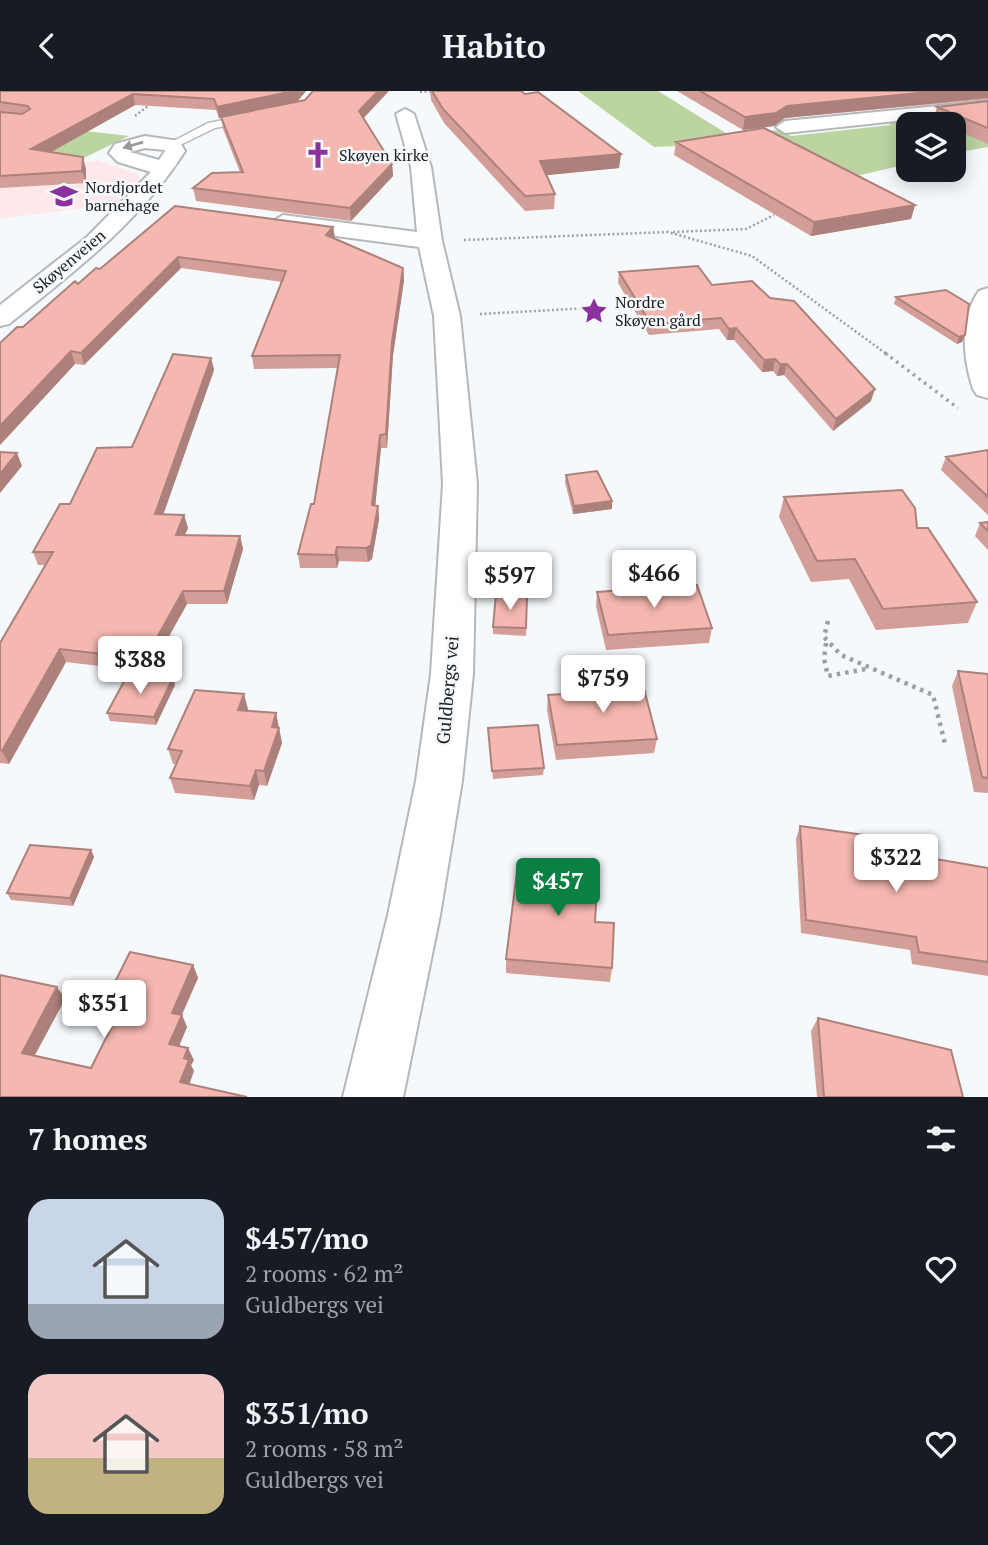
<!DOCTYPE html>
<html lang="en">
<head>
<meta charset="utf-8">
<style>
	body { margin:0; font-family:"PT Serif",serif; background:#242831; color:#f1f3f6; height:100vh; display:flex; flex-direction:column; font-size:26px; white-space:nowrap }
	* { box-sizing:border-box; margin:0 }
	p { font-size:23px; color:#9ea1a6 }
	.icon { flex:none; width:38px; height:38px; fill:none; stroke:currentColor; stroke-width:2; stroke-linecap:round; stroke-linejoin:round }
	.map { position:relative; height:1006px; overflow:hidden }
	.details { display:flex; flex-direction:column; background:#171b24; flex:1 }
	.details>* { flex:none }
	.fabs { position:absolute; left:896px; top:21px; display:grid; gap:14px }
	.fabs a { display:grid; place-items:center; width:70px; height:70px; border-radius:14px; background:#171b24; box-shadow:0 4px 18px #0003; font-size:35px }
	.price { position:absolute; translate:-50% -60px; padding:0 16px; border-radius:7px; background:#fff; color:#222; font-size:23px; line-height:46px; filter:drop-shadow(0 2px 4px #0008) }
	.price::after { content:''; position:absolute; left:50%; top:42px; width:21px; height:16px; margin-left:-10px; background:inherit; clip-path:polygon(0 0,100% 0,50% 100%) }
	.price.on { background:#0b8043; color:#fff }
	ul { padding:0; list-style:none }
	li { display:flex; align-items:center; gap:21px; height:175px; padding:0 28px }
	li span { display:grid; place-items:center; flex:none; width:196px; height:140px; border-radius:21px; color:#555 }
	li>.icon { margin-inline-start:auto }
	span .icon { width:84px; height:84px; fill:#fffc; stroke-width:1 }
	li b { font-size:30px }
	h2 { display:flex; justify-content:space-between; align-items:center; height:84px; padding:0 28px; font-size:30px }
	header { display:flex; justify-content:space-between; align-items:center; height:91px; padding:0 28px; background:#171b24; font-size:32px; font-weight:700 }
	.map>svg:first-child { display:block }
	.education { fill:#fee8ea }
	.green { fill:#bbd4a0 }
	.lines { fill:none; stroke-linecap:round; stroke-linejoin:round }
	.service-casing { stroke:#b4b8bb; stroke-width:3 }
	.minor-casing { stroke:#b4b8bb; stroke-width:4 }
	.path-far2 { stroke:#9da0a2; stroke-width:2.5; stroke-dasharray:2 2.5; stroke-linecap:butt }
	.path-far1 { stroke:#9da0a2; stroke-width:3.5; stroke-dasharray:2.5 4.5; stroke-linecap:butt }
	.path { stroke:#9da0a2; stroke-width:4.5; stroke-dasharray:3.5 5; stroke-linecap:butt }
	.service { fill:#fff; fill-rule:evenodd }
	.minor { fill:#fff; fill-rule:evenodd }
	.wall { fill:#d39e97 }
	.shaded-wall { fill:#ac817b }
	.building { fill:#f5b8b0; stroke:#ac817b; stroke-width:2 }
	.oneway { fill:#989999 }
	.labels { text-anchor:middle; stroke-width:5; stroke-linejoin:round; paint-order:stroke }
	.far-poi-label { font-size:16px; fill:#1b1c1d; stroke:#f5f9fc; text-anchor:start }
	.far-street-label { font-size:16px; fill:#1b1c1d; stroke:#f5f9fc }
	.street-label { font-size:18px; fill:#1b1c1d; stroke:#f5f9fc }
</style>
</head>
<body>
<header><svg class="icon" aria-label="back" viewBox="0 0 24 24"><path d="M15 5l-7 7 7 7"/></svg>Habito<svg class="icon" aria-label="heart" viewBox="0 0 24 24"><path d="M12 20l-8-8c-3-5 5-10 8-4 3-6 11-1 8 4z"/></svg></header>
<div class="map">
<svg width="988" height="1006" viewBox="0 0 988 1006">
	<rect width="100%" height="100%" fill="#f5f9fc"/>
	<path class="education" d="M97,69L138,83L140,90L119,118L94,116L0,128V86Z"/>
	<path class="green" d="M578,0H658L729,44L779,39L791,45L891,34L883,29L978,20L988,25V56L954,62V33H908V73L843,88L793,50L654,56Z
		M26,33L129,45L65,76L0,35Z"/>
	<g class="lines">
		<defs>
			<path id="service" d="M253,23L258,26L257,28L215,37L176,56L166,54L208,32Z"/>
			<path id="minor" d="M988,10V20L785,42L776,36L785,30Z
				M405,18L414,23L431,76L442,150L460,225L477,393L473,583L462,690L440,824L403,1006H343L388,824L416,690L431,583L443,393L434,225L419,156L283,138L272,131L283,124L417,141L411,76L396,23Z
				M145,45L179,50L185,60C140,131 75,180 9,233L0,235V214L87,146L151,81L118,71L109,62L115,53ZM145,57L165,59V60L159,69L130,61Z
				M988,197V307L977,304L973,298C963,267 959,228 979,200Z"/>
		</defs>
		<use href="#service" class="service-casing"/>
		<use href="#minor" class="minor-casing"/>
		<path class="path-far2" d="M420,1L431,0
			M135,25L153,11
			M673,141L746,138L774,124
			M464,149L668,141L752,165L888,264
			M480,223L608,216"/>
		<path class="path-far1" d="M885,262L958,317"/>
		<path class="path" d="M828,530L824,546L841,564L933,604L945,653
			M826,552L824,568L828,585L866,578"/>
		<use href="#service" class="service"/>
		<use href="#minor" class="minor"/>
	</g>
	<path class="wall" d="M0,0H306L297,10L364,27L392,73L393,85L351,130L196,110L193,97L240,81L223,38L221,26L219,27L216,19L135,14L51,61L86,78V92L0,97Z
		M430,0H521L621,63L619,77L546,84L555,103L554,118L525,120L444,32L431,9Z
		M677,0H988V8L785,27L774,35L743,39Z
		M988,10V53L954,38V33H944L933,29L937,16Z
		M676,51L915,114L911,128L811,145L674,64Z
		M333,136L335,147L403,177L404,189L393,264L387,357H381L375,415H378L379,428L372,468L368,471L339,470L337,477H300L298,463L314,413L338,277L254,278L252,265L282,191L181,177L84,274L75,273L0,354V252L23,236L78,193L100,178Z
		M619,181L712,194L871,310L833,340L784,284L777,285L773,280L762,281L734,249H727L719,238L649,244L618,192Z
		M896,206L965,244L962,251L957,253L894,213Z
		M211,267L214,279L163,423L184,424L188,437L185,444L240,445L243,458L227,513H187L149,581L66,571L9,673L0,672V552L45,474H38L33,461L70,413L132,356Z
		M988,359V424L941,379L946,366Z
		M566,384L612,410V418L573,423L565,391Z
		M784,406L917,437L977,511L968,532L876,539L849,488L811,491L779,426Z
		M988,431V459L975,445L980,432Z
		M597,501L712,537L709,552L606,559L596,515Z
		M527,506L526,545L493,543V536Z
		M958,580L988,583V702L974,701L952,595Z
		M175,594L156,634L110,630L107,622Z
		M581,595L657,648L654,662L556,669L547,619L548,604L580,602Z
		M248,618L247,620L276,622L282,652L267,695L259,694L254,709L175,702L170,687L176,673H173L168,658Z
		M488,637L544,677L543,684L493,688Z
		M800,735L866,756L988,777V885L912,873L910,859L801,842L796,748Z
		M91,759L94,766L73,815L11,809L7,802Z
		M506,868L612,877L610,891L506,882Z
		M193,874L198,887L182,924L187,936L179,955L194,969L191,974L194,980L0,1006L65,908L35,964L91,977L118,923L113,922L106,909Z
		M818,927L963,1006H817L811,940Z"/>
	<path class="shaded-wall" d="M294,0H306L297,11L219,27L217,16Z
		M378,0H389L360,31L359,20Z
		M939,0H988V7L785,27L774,35L743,39L745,26L787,15Z
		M133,3L135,14L35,70L31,58Z
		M621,63L619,77L539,85L540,70Z
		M83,66L86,78V92L82,80Z
		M392,73L393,85L351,130L350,117Z
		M915,114L911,128L811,145L814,131Z
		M333,136L335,147L326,144Z
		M178,166L181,177L84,274L81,262Z
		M403,177L404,189L393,264L387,357L386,343L392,251Z
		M736,237L734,249H727L729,238Z
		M965,244L962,251L957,253L959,246Z
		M71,260L75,273L0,354V335Z
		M211,267L214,279L159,436L155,423Z
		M775,268L773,280L762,281L764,269Z
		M780,273H787L784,284L777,285Z
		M875,298L871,310L833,340L836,328Z
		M380,344L381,357L374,428L372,414Z
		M17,362L22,375L0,402V383Z
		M612,410V418L573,423L574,415Z
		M378,415L379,428L372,468L368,471L366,457Z
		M184,424L188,437L179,457L176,444Z
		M240,445L243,458L227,513L224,500Z
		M337,456L339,470L337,477L335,464Z
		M183,500L187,513L149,581L145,568Z
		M60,558L66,571L9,673L2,660Z
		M173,587L175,594L156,634L154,626Z
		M244,603L248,618L242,634L238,619Z
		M276,622L282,652L267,695L264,680L272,636Z
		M256,679L259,694L254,709L250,695Z
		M91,759L94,766L73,815L70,807Z
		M193,874L198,887L177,934L172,922Z
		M57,896L65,908L30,973L22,962Z
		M182,924L187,936L175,965L169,953Z
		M188,957L194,969L191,974L194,980L186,1003L180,991L184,967Z"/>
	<path class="building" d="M0,0H294L217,16L214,8L133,3L31,58L83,66L82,80L0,85V21L22,23L30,18L28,15L0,11Z
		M313,0H378L359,20L392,73L350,117L193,97L212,82L243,81L221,26L305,9Z
		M432,0H521L525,3L538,1L621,63L540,70L555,103L525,105L443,18Z
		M700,0H939L787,15L776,22L745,26Z
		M988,10V37L937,16Z
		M764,37L915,114L814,131L676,51Z
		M175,115L333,136L326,144L403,177L392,251L386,343L380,344L372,414L378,415L371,454L366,457L337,456L335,464L298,463L311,413H314L340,264L252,265L286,180L178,166L81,262L71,260L0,335V252L17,236H23L75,190L78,193L96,177L100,178Z
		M698,175L712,194L752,190L770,207L794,210L875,298L836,328L787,273H780L775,268L764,269L736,237L729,238L721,227L651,233L619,181Z
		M946,199L969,213L965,244L959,246L896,206Z
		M173,263L211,267L155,423L184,424L176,444L240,445L224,500H183L145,568L60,558L2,660L0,659V552L53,461H33L60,413H70L97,357L132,356Z
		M988,359V406L946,366Z
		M0,361L17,362L0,383Z
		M597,380L612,410L574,415L566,384Z
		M902,399L915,417L917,437H928L977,511L883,518L855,468L817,470L784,406Z
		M988,431V440L980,432Z
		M697,494L712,537L608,544L597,501Z
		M496,503L527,506L526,537L493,536Z
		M958,580L988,583V687L982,686Z
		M128,583L173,587L154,626L107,622Z
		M642,590L657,648L557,654L548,604L582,602L581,595Z
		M195,599L244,603L238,619L276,622L272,636L279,637L264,680L256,679L250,695L170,687L182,660L168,658Z
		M538,634L544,677L492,680L488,637Z
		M800,735L864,744L866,756L988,777V871L919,861L916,846L806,829Z
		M30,754L91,759L70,807L7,802Z
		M518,772L598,780L595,831L614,832L612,877L506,868Z
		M130,861L193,874L172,922L182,924L169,953L188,957L184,967L189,969L180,991L247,1006H0V884L57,896L22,962L91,977L123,913L106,909Z
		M818,927L951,959L963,1006H824Z"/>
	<defs><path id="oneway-solid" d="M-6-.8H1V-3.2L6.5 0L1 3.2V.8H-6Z" transform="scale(1.75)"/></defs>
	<use class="oneway" href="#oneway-solid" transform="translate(133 54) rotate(164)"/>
	<defs>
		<symbol id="church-bare" viewBox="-9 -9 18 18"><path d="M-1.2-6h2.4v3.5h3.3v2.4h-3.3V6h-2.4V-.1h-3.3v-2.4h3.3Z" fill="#8a319d" stroke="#f5f9fc" stroke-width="2.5" paint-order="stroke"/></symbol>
		<symbol id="school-bare" viewBox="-9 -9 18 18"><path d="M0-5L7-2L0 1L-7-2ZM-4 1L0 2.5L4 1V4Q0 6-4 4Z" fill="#8a319d" stroke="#f5f9fc" stroke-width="2.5" paint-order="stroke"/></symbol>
		<symbol id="sight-bare" viewBox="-9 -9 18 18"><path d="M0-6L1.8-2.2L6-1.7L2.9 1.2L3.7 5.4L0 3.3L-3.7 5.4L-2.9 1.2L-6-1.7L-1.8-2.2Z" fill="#8a319d" stroke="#f5f9fc" stroke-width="2.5" paint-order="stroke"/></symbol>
	</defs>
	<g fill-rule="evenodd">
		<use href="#church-bare" x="299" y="45" width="38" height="38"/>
		<use href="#school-bare" x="45" y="86" width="38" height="38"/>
		<use href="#sight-bare" x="575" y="201" width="38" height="38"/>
	</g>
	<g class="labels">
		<g class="far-poi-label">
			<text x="339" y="70">Skøyen kirke</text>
			<text x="85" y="102">Nordjordet<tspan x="85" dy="18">barnehage</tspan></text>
			<text x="615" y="217">Nordre<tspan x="615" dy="18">Skøyen gård</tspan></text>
		</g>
		<g class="far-street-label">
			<text transform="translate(69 170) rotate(-40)" y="6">Skøyenveien</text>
		</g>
		<g class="street-label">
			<text transform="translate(448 599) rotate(-85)" y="6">Guldbergs vei</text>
		</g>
	</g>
</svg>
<div class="fabs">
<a><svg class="icon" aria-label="layers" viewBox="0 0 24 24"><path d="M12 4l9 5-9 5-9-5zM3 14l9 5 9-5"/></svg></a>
</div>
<b class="price" style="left:654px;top:519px">$466</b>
<b class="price" style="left:510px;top:521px">$597</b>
<b class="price" style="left:140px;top:605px">$388</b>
<b class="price" style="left:603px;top:624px">$759</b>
<b class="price" style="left:896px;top:803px">$322</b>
<b class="price on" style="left:558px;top:827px">$457</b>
<b class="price" style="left:104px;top:949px">$351</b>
</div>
<section class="details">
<h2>7 homes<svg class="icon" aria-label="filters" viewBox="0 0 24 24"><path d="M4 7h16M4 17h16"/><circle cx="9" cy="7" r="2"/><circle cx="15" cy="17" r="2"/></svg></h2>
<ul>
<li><span style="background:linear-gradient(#c9d6e8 75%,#9aa5b1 0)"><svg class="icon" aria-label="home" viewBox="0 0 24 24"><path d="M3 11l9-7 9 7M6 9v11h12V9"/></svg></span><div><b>$457/mo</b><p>2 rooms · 62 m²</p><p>Guldbergs vei</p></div><svg class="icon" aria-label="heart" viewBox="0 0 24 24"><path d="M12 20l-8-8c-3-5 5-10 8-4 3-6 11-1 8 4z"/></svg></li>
<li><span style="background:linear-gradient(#f6c9c9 60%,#c2b280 0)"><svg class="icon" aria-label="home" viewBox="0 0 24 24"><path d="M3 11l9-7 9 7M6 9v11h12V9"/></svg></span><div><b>$351/mo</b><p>2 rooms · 58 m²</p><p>Guldbergs vei</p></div><svg class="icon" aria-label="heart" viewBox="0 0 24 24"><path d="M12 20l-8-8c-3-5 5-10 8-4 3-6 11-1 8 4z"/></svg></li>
</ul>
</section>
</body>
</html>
